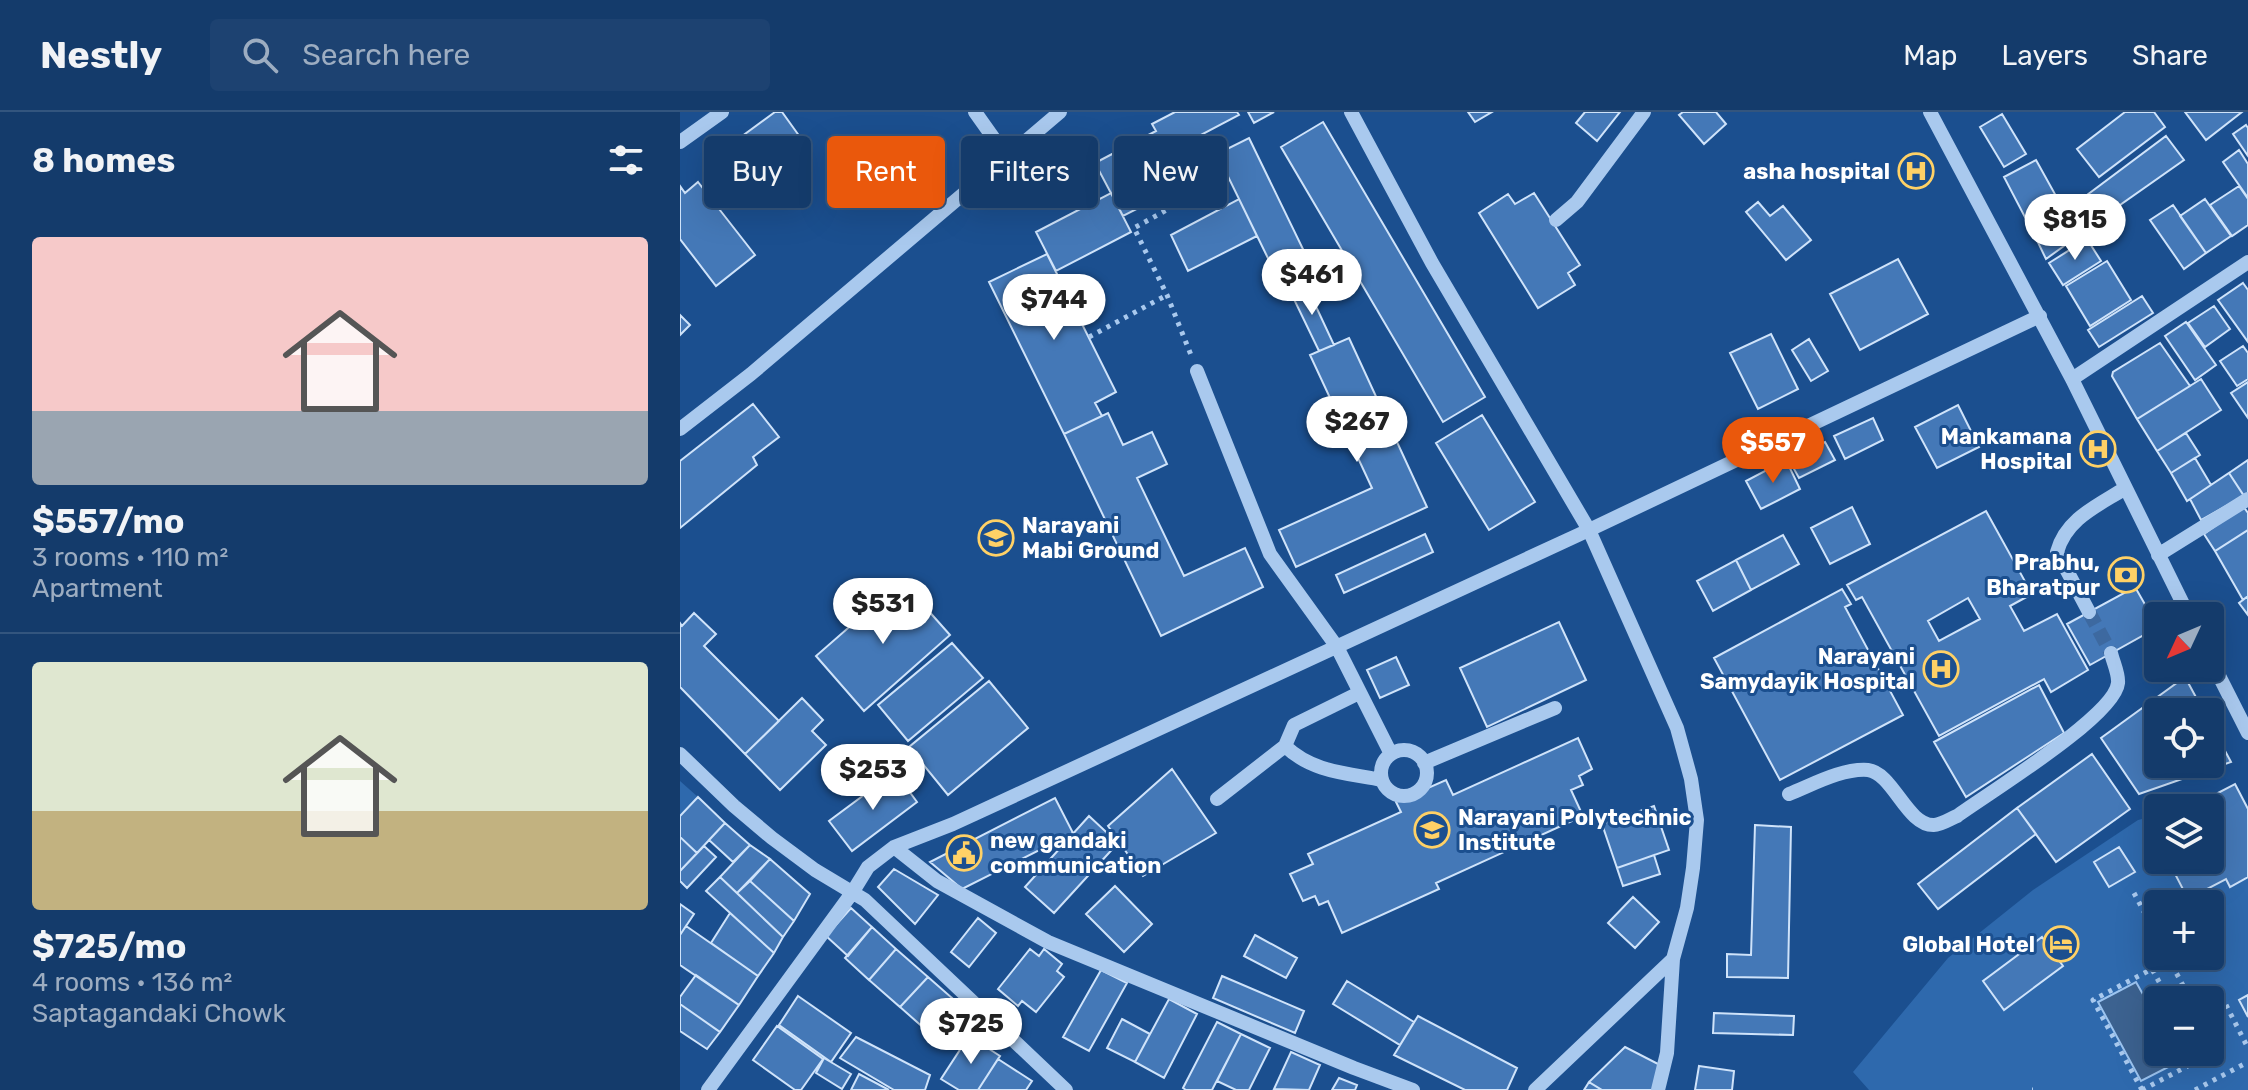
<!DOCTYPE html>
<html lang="en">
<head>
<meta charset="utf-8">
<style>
	body { margin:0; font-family:Rubik,sans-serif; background:#1d4271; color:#f1f3f6; height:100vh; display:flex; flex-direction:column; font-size:30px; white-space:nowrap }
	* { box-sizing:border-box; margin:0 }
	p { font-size:26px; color:#9dadc1 }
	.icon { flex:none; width:44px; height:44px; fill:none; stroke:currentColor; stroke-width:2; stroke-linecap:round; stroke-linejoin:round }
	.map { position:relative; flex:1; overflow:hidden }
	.side { display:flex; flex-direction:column; background:#143b6b; width:680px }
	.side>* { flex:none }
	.top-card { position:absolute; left:24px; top:24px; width:760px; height:72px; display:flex; gap:16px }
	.needle { width:52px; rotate:226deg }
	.tools { position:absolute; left:1464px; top:490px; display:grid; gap:16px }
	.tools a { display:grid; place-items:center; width:80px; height:80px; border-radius:8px; background:#143b6b; box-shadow:0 8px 32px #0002,0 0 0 2px #33557e; font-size:40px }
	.price { position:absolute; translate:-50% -68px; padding:0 18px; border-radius:28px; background:#fff; color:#222; font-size:26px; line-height:52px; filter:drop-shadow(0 2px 4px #0008) }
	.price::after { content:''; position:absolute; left:50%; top:48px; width:24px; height:18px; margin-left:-12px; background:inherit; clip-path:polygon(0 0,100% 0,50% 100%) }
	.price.on { background:#ea580c; color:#fff }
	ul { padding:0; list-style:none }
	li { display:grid; align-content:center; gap:16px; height:424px; padding:0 32px }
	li+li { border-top:2px solid #33557e }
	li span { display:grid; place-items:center; height:248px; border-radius:8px; color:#555 }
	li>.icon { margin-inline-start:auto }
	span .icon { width:144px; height:144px; fill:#fffc; stroke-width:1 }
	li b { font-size:34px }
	h2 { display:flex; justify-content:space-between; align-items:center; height:96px; padding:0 32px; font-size:34px }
	.tag { padding:0 28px; border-radius:8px; background:#143b6b; box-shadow:0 8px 32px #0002,0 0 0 2px #33557e; font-size:28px; line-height:72px }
	.tag.on { background:#ea580c; color:#fff }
	header { display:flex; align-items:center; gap:48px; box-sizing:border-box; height:112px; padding:0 40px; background:#143b6b; border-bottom:2px solid #33557e }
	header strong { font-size:38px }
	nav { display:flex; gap:44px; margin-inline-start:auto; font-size:28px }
	.search { width:560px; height:72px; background:#1d4271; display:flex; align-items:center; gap:20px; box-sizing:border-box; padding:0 28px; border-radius:8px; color:#9dadc1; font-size:30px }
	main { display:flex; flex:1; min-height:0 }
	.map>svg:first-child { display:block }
	.green { fill:#2e69ad; fill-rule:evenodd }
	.water { fill:#3c6290; stroke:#9cc4f0; stroke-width:2 }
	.building { fill:#4478b7; stroke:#cfe3fa; stroke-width:2; fill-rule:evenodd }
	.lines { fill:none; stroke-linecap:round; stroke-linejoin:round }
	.minor-tunnel { stroke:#3d69a0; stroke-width:14; stroke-dasharray:14 7; stroke-linecap:butt }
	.path { stroke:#a9c9ee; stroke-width:5; stroke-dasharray:4 6; stroke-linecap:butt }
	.minor { stroke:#a9c9ee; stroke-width:14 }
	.labels { text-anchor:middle; stroke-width:6; stroke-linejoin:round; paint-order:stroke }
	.poi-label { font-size:22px; font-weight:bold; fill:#fff; stroke:#1b4f8f; text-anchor:end }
</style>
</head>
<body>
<header>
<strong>Nestly</strong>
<div class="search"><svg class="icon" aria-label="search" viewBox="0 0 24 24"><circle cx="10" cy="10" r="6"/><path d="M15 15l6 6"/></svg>Search here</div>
<nav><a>Map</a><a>Layers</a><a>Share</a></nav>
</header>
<main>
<section class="side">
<h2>8 homes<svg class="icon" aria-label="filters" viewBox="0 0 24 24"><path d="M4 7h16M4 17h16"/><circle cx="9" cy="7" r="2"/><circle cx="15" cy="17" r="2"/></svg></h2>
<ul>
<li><span style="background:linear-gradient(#f6c9c9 70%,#9aa5b1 0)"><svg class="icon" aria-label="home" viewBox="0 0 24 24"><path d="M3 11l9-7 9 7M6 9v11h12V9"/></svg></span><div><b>$557/mo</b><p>3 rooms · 110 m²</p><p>Apartment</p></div></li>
<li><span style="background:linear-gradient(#dfe7d0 60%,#c2b280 0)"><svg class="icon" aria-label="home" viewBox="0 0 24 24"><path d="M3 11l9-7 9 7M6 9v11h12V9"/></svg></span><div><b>$725/mo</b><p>4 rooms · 136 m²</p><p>Saptagandaki Chowk</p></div></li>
</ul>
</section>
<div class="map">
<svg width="1568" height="978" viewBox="0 0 1568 978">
	<rect width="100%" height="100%" fill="#1b4f8f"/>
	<path class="green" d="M0,669L18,685L0,704Z
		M1555,672L1568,697V978H1189L1173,960L1268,846L1353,778L1458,708L1478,703V748H1530V696H1509ZM1478,792H1530V844H1478ZM1478,888H1530V940H1478Z"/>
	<path class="water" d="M1456,870L1478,909V940H1495L1500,949L1461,969L1418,890Z"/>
	<path class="building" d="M95,0H102L120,25L104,38L108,44L73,69L68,63L56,72L35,44Z
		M495,0H557L559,3L479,45L496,77L443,104L415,51L476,19L472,12Z
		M568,0H594L574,11Z
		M788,0H812L795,10Z
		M905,0H940L917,29L896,11Z
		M1003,0H1036L1046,12L1024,32L999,3Z
		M1445,0H1474L1485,15L1419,65L1397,37Z
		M1505,0H1562L1526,28Z
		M1322,2L1346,42L1324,55L1300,15Z
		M643,10L805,285L763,310L601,35Z
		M1566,13L1568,16V44L1553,22Z
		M1486,24L1504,48L1410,114L1395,92Z
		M569,26L637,166L605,181L537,42Z
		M1559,38L1568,52V86L1543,50Z
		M1356,48L1381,93L1348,111L1324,65Z
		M18,70L75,143L36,174L0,127V74L5,81Z
		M1559,74L1568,87V113L1552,124L1530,93Z
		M431,81L451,120L376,159L356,120Z
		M854,81L900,153L888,161L895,173L858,196L799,101L828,82L835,92Z
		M559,87L577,124L508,159L491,123Z
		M1525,87L1551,124L1526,141L1500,104Z
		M1078,90L1090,104L1103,94L1131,128L1106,148L1066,100Z
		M1389,91L1406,118L1366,147L1352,118Z
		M1493,93L1526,141L1504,157L1470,108Z
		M1407,127L1421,149L1383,173L1369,151Z
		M367,142L436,280L415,291L422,304L384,322L309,170Z
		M1218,147L1248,202L1180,238L1150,182Z
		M1427,149L1451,188L1410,214L1386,174Z
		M625,171L654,233L639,239L610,179Z
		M1563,171L1568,178V230L1538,188Z
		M1462,184L1473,201L1419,235L1408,218Z
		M1534,194L1550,217L1525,235L1508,211Z
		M0,203L10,213L0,223Z
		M1506,210L1536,253L1515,268L1485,224Z
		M1091,222L1118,277L1078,297L1050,241Z
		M669,226L747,395L616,455L599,418L692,376L630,243Z
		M1129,227L1148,259L1131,269L1112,238Z
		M1480,231L1510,274L1457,307L1432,264L1433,260Z
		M1563,234L1568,241V267L1557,274L1540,249Z
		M1521,267L1541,298L1477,339L1457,307Z
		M1568,270V306L1551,281Z
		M73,292L99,325L73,345L77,353L0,416V349Z
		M1278,293L1299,335L1257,356L1235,315Z
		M428,301L443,333L472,320L487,352L457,366L504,464L565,436L583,475L481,524L384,322Z
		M802,303L855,390L809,418L756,331Z
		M1193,306L1203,328L1165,347L1154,324Z
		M1506,321L1520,343L1491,361L1477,339Z
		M1145,330L1155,348L1119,366L1109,348Z
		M1515,346L1531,373L1507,389L1491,361Z
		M1106,348L1120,377L1081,397L1066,369Z
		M1568,348V381L1564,384L1549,361Z
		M1549,361L1564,384L1521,408L1510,387Z
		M1563,394L1568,401V418L1535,439L1524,422Z
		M1172,395L1190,432L1150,452L1131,416Z
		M1306,399L1352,482L1330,494L1344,519L1377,502L1408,558L1371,580L1364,567L1259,624L1182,485L1176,488L1167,473ZM1288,486L1300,507L1259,529L1248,509Z
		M1568,418V484L1563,488L1535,439Z
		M745,422L753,440L664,481L656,463Z
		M1103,423L1119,452L1071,478L1056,448Z
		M1056,448L1071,478L1033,499L1017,469Z
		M222,469L270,523L184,599L136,544Z
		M1455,475L1478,515L1410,553L1387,512Z
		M1162,477L1171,492L1165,495L1223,603L1100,668L1034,546Z
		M1568,484V503L1559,491Z
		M14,501L36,522L24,534L99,609L65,642L0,575V511L2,514Z
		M879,510L906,568L807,615L780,556Z
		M272,531L303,566L228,629L198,593Z
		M716,545L729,573L700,586L687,558Z
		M1505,565L1524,600H1478V652H1530V611L1551,650L1459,682L1421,626Z
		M309,569L348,616L268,683L229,635Z
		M1359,573L1384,621L1286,685L1254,630Z
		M122,586L143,608L132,619L146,633L100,678L65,642Z
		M898,626L912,657L899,664L903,673L891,678L903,704L756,771L759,777L662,821L648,789L639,793L635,784L623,789L610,762L633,752L628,742L721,700L716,690L766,668L773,683Z
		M1412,642L1450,697L1376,750L1337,696Z
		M492,657L536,721L463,764L428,714Z
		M215,660L237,690L172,739L149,709Z
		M1555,672L1568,697V765L1550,775L1546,767L1508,787L1493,758L1513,748H1530L1531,738L1530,696H1509Z
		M18,685L45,711L17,741L0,725V704Z
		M375,686L393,721L282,777L250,750Z
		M974,694L989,738L937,756L922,712Z
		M1337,696L1356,722L1258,797L1238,772Z
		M409,704L438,731L374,801L345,775Z
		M45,711L70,733L53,750L29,728Z
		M1075,713L1111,715L1108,866L1047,865V842L1071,843Z
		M0,725L17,741L0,759Z
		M70,733L90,747L57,781L40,765Z
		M24,734L36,745L7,776L0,769V759Z
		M1439,735L1455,760L1429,775L1414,750Z
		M974,743L980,762L943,774L937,756Z
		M90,747L130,782L114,809L70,769Z
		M214,757L258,783L235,812L198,775Z
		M40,765L103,825L94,841L26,779Z
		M70,769L114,809L103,825L57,781Z
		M435,774L472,812L444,840L406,802Z
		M953,785L979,810L955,836L928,811Z
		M0,792L14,802L0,823Z
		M171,796L192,815L168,844L146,824Z
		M50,801L94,841L78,864L31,831Z
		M298,806L316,821L289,855L271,840Z
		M6,814L78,864L59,893L0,853V823Z
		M192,815L216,837L189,868L165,846Z
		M575,823L617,846L606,866L564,844Z
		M1362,825L1383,854L1324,898L1303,869Z
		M216,837L248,865L220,895L189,868Z
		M350,837L359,844L364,837L382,852L377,859L384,865L356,900L342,889L338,894L318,877Z
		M421,858L447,871L409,939L383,925Z
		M16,863L59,893L40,920L0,892V885Z
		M542,864L624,899L615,921L533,886Z
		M248,865L272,886L245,917L220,895Z
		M667,869L734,910L720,933L653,892Z
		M1568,883V905L1559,888Z
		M118,884L171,921L151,950L99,913Z
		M272,886L297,909L274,934L249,912Z
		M489,887L517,902L484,966L455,950Z
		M0,892L40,920L27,937L0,919Z
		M1034,901L1114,904L1113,923L1033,921Z
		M738,904L837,956L827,978H785L714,943Z
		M442,907L470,922L455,950L427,936Z
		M537,910L561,922L532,978H506L503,976Z
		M97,914L143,947L121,978H115L73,948Z
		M561,922L590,936L569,978H556L537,969Z
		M289,924L320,944L298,978H279L261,967Z
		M176,925L250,963L245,978H214L160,946Z
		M945,935L982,954L973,978H922L909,970Z
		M611,940L640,953L629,978L594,977Z
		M144,946L171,962L162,977L136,961Z
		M318,947L352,969L346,978H298Z
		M1019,954L1054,959L1052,978H1015Z
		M179,962L209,978H171Z
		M659,966L677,973L675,978H652Z
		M909,970L922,978H904Z"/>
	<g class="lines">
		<path class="minor-tunnel" d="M1409,500L1431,541"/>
		<path class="path" d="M503,89L454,116L487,183L511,243
			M409,225L487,183
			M1454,781L1478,826
			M1487,844L1511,888
			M1530,896L1544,889L1568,936
			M1352,978H1353
			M1462,978L1413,888L1472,857L1489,888
			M1462,978L1521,947L1518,940
			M1515,978L1568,950"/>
		<path class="minor" d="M295,0L327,45
			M671,0L752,151L909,418L997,616L1011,667L1017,708L1013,756L1007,796L993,847L987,941L978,978
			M1250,0L1392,267L1509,504
			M0,30L42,0
			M876,108L897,90L964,0
			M517,259L590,442L657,535L711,642
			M1392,267L1568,150
			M0,317L71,262L380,0
			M1478,443L1568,387
			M1409,500L1377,440C1386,407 1417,394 1444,377
			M1530,546L1568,621
			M605,634C632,660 666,661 702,668
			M701 661a23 23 0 1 1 46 0a23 23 0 1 1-46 0Z
			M0,642L54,694L92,726L135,758L185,788L386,978
			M744,651L875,596
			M1109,682C1132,673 1162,656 1188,658C1213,661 1227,714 1254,713C1261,713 1270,707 1277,704C1307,682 1435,604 1438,571C1439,562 1433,550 1431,541
			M537,687L605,634L614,613L679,581
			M214,735L257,769L368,830L674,956L733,978
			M28,978L172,781L188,755L214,735L273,712L909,418L1360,204
			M855,978L993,847"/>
	</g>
	<defs>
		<symbol id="hospital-ring" viewBox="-11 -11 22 22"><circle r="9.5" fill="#1b4f8f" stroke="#ffd166" stroke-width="1.5"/><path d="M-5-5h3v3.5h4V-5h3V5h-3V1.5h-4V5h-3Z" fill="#ffd166"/></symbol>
		<symbol id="school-ring" viewBox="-11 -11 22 22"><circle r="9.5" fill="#1b4f8f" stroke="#ffd166" stroke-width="1.5"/><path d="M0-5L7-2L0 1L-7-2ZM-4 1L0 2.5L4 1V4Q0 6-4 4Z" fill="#ffd166"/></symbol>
		<symbol id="bank-ring" viewBox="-11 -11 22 22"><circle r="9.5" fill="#1b4f8f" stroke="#ffd166" stroke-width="1.5"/><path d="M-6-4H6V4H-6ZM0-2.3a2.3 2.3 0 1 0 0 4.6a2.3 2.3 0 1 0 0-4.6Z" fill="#ffd166"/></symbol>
		<symbol id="civic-ring" viewBox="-11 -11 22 22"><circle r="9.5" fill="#1b4f8f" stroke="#ffd166" stroke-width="1.5"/><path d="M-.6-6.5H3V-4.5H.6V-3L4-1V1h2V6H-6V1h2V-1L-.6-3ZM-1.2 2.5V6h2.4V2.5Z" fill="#ffd166"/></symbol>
		<symbol id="hotel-ring" viewBox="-11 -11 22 22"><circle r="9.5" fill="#1b4f8f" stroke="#ffd166" stroke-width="1.5"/><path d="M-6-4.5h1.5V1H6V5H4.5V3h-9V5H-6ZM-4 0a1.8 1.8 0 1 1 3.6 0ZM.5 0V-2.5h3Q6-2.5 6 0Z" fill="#ffd166"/></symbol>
	</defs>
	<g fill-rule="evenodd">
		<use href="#hospital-ring" x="1216" y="39" width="40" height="40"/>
		<use href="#hospital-ring" x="1398" y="317" width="40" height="40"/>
		<use href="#school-ring" x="296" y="406" width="40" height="40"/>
		<use href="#bank-ring" x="1426" y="443" width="40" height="40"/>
		<use href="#hospital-ring" x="1241" y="537" width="40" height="40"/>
		<use href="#school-ring" x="732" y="698" width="40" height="40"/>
		<use href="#civic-ring" x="264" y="721" width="40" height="40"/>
		<use href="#hotel-ring" x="1361" y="812" width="40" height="40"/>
	</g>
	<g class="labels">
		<g class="poi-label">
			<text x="1210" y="67">asha hospital</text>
			<text x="1392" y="332">Mankamana<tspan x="1392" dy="25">Hospital</tspan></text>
			<text x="342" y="421" text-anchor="start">Narayani<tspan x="342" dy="25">Mabi Ground</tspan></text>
			<text x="1420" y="458">Prabhu,<tspan x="1420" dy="25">Bharatpur</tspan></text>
			<text x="1235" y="552">Narayani<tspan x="1235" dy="25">Samydayik Hospital</tspan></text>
			<text x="778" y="713" text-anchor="start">Narayani Polytechnic<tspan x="778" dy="25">Institute</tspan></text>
			<text x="310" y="736" text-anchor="start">new gandaki<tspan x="310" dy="25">communication</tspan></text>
			<text x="1355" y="840">Global Hotel</text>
		</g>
	</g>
</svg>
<div class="tools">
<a><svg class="needle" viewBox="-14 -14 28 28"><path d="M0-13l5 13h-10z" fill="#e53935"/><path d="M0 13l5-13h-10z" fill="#9dadc1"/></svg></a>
<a><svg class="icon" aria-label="locate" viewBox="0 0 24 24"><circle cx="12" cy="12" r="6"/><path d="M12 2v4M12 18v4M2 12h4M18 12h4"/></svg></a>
<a><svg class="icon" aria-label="layers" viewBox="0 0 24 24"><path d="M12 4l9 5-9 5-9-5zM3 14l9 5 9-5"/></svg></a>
<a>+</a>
<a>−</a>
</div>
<b class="price" style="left:1395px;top:150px">$815</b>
<b class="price" style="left:632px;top:205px">$461</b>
<b class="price" style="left:374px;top:230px">$744</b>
<b class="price" style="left:677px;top:352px">$267</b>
<b class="price on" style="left:1093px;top:373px">$557</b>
<b class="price" style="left:203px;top:534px">$531</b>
<b class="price" style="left:193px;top:700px">$253</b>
<b class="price" style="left:291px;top:954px">$725</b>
<div class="top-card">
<a class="tag">Buy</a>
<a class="tag on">Rent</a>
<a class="tag">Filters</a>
<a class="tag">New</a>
</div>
</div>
</main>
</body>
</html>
